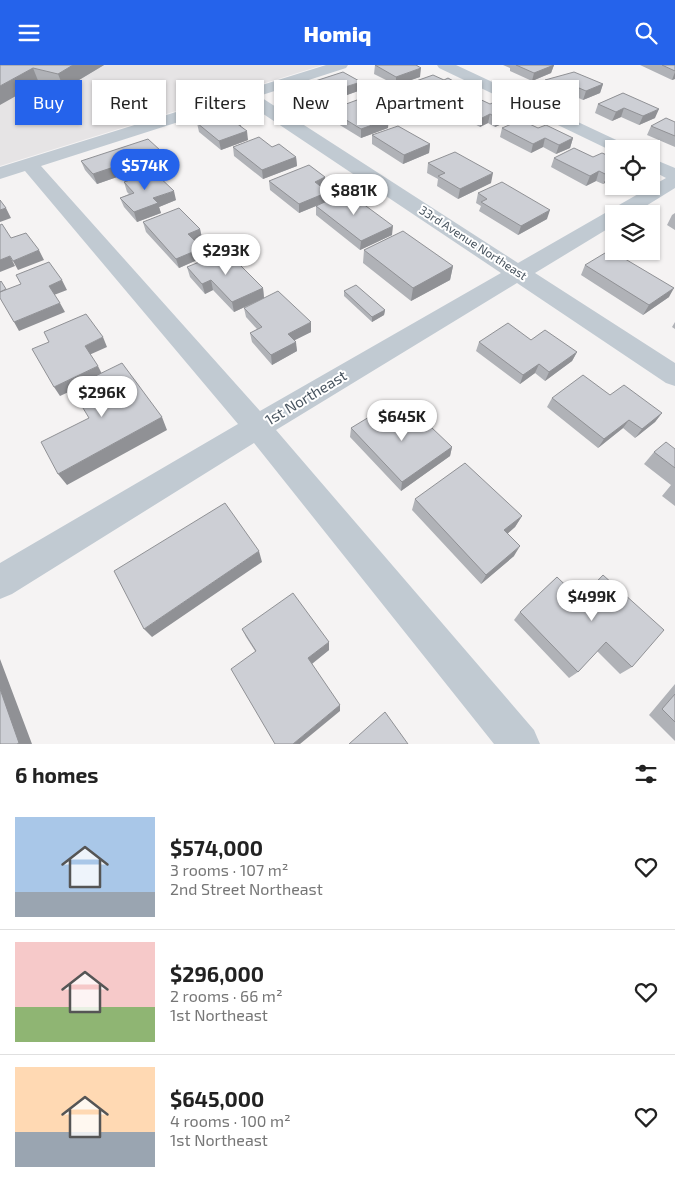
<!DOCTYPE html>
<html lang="en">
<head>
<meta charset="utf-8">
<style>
	body { margin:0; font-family:"Exo 2",sans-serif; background:#f6f6f6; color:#222; height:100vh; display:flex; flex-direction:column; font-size:19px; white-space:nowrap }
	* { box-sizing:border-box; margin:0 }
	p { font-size:16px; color:#767676 }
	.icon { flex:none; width:28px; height:28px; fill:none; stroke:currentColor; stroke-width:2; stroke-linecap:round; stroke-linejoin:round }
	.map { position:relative; height:679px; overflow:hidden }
	.side { display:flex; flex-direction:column; background:#fff; flex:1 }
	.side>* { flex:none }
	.banner { position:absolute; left:15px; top:15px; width:645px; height:45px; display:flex; gap:10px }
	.buttons { position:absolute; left:605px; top:75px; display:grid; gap:10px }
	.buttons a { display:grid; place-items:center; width:55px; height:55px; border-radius:0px; background:#fff; box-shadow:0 1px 4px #0004; font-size:25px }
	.price { position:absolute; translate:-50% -42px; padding:0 11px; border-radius:18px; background:#fff; color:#222; font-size:16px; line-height:32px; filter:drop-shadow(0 1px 2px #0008) }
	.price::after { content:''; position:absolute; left:50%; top:30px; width:15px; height:11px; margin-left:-8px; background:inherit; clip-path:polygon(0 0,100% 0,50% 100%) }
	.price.current { background:#2563eb; color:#fff }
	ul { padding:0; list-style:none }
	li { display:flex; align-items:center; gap:15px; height:125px; padding:0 15px }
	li+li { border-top:1px solid #e0e0e0 }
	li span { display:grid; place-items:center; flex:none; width:140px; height:100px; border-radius:0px; color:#555 }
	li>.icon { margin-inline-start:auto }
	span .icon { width:60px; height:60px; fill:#fffc; stroke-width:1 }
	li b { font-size:21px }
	h2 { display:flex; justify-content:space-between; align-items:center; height:60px; padding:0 15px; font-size:21px }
	.tag { padding:0 18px; border-radius:0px; background:#fff; box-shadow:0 1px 4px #0004; font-size:18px; line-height:45px }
	.tag.current { background:#2563eb; color:#fff }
	header { display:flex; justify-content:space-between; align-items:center; height:65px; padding:0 15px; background:#2563eb; color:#fff; font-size:22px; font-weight:800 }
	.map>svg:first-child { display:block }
	.education { fill:#e6e4e5 }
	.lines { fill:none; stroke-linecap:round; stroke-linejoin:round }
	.minor { fill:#c1cad2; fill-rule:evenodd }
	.wall { fill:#b0b2b7 }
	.shaded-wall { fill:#909195 }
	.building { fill:#cdcfd5; stroke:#909195 }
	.labels { text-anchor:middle; stroke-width:4; stroke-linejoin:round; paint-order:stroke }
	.far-street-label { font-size:12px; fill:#4a5661; stroke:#fff }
	.street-label { font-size:15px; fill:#4a5661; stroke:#fff }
</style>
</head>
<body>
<header><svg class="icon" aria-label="menu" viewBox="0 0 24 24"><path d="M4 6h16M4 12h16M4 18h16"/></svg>Homiq<svg class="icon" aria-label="search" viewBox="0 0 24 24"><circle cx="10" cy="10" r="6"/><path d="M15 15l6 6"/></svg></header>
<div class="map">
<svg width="675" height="679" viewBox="0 0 675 679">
	<rect width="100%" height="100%" fill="#f5f3f3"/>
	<path class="education" d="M0,0H323L0,101Z"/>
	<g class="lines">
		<path class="minor" d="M326,0H348L346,3L259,31L518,198L666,113L651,105V93L675,103V123L633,149H614V160L535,208L675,298V321L666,318L517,218L276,365L534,665L540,679H494L254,378L12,529L0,534V498L238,359L25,106L0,114V102ZM244,36L501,208L260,346L41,101Z
			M437,0H456L627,80L630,84H614V87L439,3Z"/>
	</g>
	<path class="wall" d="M0,0H104L64,24L39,18Z
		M375,0L420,12L396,20L374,9Z
		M503,0H554L551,8L532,16L510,6V3Z
		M640,0H675V14L672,15Z
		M444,15L461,29L440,37L415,24L416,16Z
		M545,15L603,19L600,28L583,35L570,29L561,32L543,24Z
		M306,19L361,25L333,35V41L315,47L299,37V28L306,26Z
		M623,28L655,53L639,60L621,52L612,56L595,48L598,39Z
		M454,38L513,54L495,62L488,58L480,62L453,47Z
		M330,45L388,63L361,73L330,54Z
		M204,50L239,53L241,61L248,75L221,85L199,67L197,58L205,56Z
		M675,57V82L647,70L651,61Z
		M502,63H538L573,73L570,83L556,89L543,82L531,88L500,72Z
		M372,70L430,79L429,88L403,99L372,79Z
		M233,82H272L296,92L297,101L263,114L234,91Z
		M593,92L614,93L603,119L596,116L586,121L551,102L554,93Z
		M81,96H163L97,119L85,105Z
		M428,98L491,118L458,134L437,121L438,114L427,108Z
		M325,112V122L323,123L328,135L392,170L360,185L316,150V141L299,148L270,125L269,116Z
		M124,117L176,135L159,142L161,148L137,157L124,142L120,133L129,129L127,127Z
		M478,128L547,154L518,170L479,146L481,141L476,138Z
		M675,148V165L667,160L672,150Z
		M143,157L200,164L202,173L195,176L204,192L179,203L146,167Z
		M364,185L453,201L450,215L411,236L363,198Z
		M585,200L669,232L643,250L581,210Z
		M187,202L263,223L264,233L234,247L213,225L205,229L190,212Z
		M344,226L385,245L384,250L372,257L344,231Z
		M244,243L311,267L295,275L297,286L272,300L252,277L250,268L257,264L246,252Z
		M675,257V264L672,262Z
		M531,275L577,287L572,296L545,316L535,308L520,319L476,286L479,277Z
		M552,333L662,348L655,357L635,373L623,363L598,383L547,342Z
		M384,359L452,382L450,391L401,426L350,372L351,363Z
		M675,384V441L662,431L671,420L644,399L654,387Z
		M415,434L522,451L515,462L508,468L514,491L481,519L412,445Z
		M557,512L632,602L620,609L597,586L578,607L569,613L514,555L520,547Z
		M242,564L329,585L312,599L340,646L255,586L246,572Z
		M675,619V676L649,650Z"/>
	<path class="shaded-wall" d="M73,0H104L64,24L58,9Z
		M554,0L551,8L532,16L534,8Z
		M33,3L39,18L0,40V21Z
		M421,3L420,12L396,20V12Z
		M675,7V14L672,15Z
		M361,17V25L333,35V41L315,47V38L326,28Z
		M603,19L600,28L583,35L586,26Z
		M572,20L570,29L561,32L563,24Z
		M462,21L461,29L440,37L441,28Z
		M624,43L621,52L612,56L616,47Z
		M659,44L655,53L639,60L643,51Z
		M515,46L513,54L495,62L497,53Z
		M490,49L488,58L480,62L482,53Z
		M239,53L241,62L232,55Z
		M389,54L388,63L361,73V64Z
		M247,66L248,75L221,85L219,76Z
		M545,73L543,82L531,88L533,79Z
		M573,73L570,83L556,89L559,80Z
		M430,79L429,88L403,99L404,90Z
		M161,86L163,96L97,119L93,109Z
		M296,92L297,101L263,114L262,105Z
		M599,106L596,116L586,121L590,111Z
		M614,106V114L603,119L607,110Z
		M493,108L491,118L458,134L460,124Z
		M325,112V122L315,126V117Z
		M174,126L176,135L159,142L161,148L137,157L134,147L153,133Z
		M328,127V136L299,148V139Z
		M6,143L11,153L0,157V145Z
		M550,145L547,154L518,170L521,161Z
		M393,161L392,170L360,185L361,176Z
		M200,164L202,173L190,178L188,169Z
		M202,183L204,192L179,203L176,194Z
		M39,185L44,195L18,205L13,196Z
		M10,191L15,201L0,207V195Z
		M453,201L450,215L411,236L413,223Z
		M62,215L67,225L54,230L49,221Z
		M211,215L213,225L205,229L202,219Z
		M263,223L264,233L234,247L232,237Z
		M674,223L669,232L643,250L649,240Z
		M60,238L65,247L19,266L14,257Z
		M385,245L384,250L372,257V252Z
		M311,257V267L289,278L288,269Z
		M103,272L107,282L89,290L85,281Z
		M296,277L297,286L272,300L271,290Z
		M577,287L572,296L545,316L549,307Z
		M539,299L535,308L520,319L523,310Z
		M98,301L103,311L60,331L54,322Z
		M662,348L655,357L635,373L642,364Z
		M162,352L167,365L67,420L58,409Z
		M629,355L623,363L598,383L604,374Z
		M452,382L450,391L401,426L402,417Z
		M522,451L515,462L499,476L504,465Z
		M520,481L514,491L481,519L486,510Z
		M259,486L262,497L152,572L144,564Z
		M329,577V585L309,601L308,593Z
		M0,594L32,679H17L0,624Z
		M340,640V646L300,679H293Z"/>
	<path class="building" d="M0,0H73L58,9L33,3L0,21Z
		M375,0H416L421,3L396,12Z
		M516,0H554L534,8Z
		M662,0H675V6Z
		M343,7L361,17L326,28L333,32L315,38L299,28L314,23L306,19Z
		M574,7L603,19L586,26L572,20L563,24L545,15Z
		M433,10L444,15L448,13L462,21L441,28L416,16Z
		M623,28L659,44L643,51L624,43L616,47L598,39Z
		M473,31L490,39L497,36L515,46L497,53L490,49L482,53L454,38Z
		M357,35L389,54L361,64L330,45Z
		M226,43L239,53L232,55L247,66L219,76L197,58L210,54L204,50Z
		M666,53L675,57V71L651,61Z
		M521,55L538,63L546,60L573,73L559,80L545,73L533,79L502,63Z
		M398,61L430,79L404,90L372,70Z
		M259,72L272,82L279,79L296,92L262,105L233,82Z
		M148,74L161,86L93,109L81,96Z
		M574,83L593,92L602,88L614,93V106L607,110L599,106L590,111L554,93Z
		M455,87L493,108L460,124L438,111L445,108L428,98Z
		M309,100L325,112L315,117L328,127L299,139L269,116Z
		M154,107L174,126L153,133L158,138L134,147L120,133L134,128L124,117Z
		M502,117L550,145L521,161L481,137L487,134L478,128Z
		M347,127L393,161L361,176L316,141Z
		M0,135L6,143L0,145Z
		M179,143L200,164L188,169L202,183L176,194L143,157Z
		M2,159L11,173L26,168L39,185L13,196L10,191L0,195V160Z
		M403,166L453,201L413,223L364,185Z
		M610,185L674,223L649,240L585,200Z
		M226,186L263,223L232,237L211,215L202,219L187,202Z
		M49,197L62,215L49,221L60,238L14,257L0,233V227L21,219L16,210Z
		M1,216L6,224L0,227V217Z
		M356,220L385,245L372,252L344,226Z
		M278,226L311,257L288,269L296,277L271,290L250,268L262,262L244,243Z
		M86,249L103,272L85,281L98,301L54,322L32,284L49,277L44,267Z
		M508,258L531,275L545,265L577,287L549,307L539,299L523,310L479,277Z
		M122,298L162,352L58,409L41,377L89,353L71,323Z
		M583,310L610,330L624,320L662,348L642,364L629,355L604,374L552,333Z
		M410,342L452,382L402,417L351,363L374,349L384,359Z
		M666,377L675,384V403L654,387Z
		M465,398L522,451L504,465L520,481L486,510L415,434Z
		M225,438L259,486L144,564L114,506Z
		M603,510L664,565L632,602L606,577L578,607L520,547L557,512L580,534Z
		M293,528L329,577L308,593L340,640L293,679H275L231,604L256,586L242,564Z
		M0,624L19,678L17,679H0Z
		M675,629V657L662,644Z
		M385,647L408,679H349Z"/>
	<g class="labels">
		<g class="far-street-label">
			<text transform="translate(473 178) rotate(33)" y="4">33rd Avenue Northeast</text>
		</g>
		<g class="street-label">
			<text transform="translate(306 333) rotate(-31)" y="5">1st Northeast</text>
		</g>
	</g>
</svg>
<div class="buttons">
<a><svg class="icon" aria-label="locate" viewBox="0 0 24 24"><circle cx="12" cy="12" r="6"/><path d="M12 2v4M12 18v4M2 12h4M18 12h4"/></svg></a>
<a><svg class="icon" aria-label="layers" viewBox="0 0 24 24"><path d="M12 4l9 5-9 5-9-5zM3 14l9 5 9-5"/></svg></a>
</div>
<b class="price current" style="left:145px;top:126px">$574K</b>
<b class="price" style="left:354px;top:151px">$881K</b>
<b class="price" style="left:226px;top:211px">$293K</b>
<b class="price" style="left:102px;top:353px">$296K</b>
<b class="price" style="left:402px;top:377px">$645K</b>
<b class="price" style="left:592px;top:557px">$499K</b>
<div class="banner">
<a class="tag current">Buy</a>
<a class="tag">Rent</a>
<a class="tag">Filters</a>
<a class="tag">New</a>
<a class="tag">Apartment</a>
<a class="tag">House</a>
</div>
</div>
<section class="side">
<h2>6 homes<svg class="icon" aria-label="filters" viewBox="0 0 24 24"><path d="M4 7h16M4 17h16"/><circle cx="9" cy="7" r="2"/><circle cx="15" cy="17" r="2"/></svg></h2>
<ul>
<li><span style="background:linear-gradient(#a9c7e8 75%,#9aa5b1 0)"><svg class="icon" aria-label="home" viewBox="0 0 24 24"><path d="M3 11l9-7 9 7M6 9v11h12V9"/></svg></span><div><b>$574,000</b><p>3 rooms · 107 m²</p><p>2nd Street Northeast</p></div><svg class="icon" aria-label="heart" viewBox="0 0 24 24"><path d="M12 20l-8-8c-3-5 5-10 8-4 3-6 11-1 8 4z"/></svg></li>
<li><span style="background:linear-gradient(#f6c9c9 65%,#8fb573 0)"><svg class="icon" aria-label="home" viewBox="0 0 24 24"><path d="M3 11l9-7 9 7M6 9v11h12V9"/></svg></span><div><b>$296,000</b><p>2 rooms · 66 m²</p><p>1st Northeast</p></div><svg class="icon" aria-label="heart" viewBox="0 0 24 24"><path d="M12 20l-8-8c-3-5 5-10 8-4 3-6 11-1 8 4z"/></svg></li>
<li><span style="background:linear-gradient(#ffd9b3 65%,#9aa5b1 0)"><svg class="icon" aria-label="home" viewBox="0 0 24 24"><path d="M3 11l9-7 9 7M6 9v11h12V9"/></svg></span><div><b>$645,000</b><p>4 rooms · 100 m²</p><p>1st Northeast</p></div><svg class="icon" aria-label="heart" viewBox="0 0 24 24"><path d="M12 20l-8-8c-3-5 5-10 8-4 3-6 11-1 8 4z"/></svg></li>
</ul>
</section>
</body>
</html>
